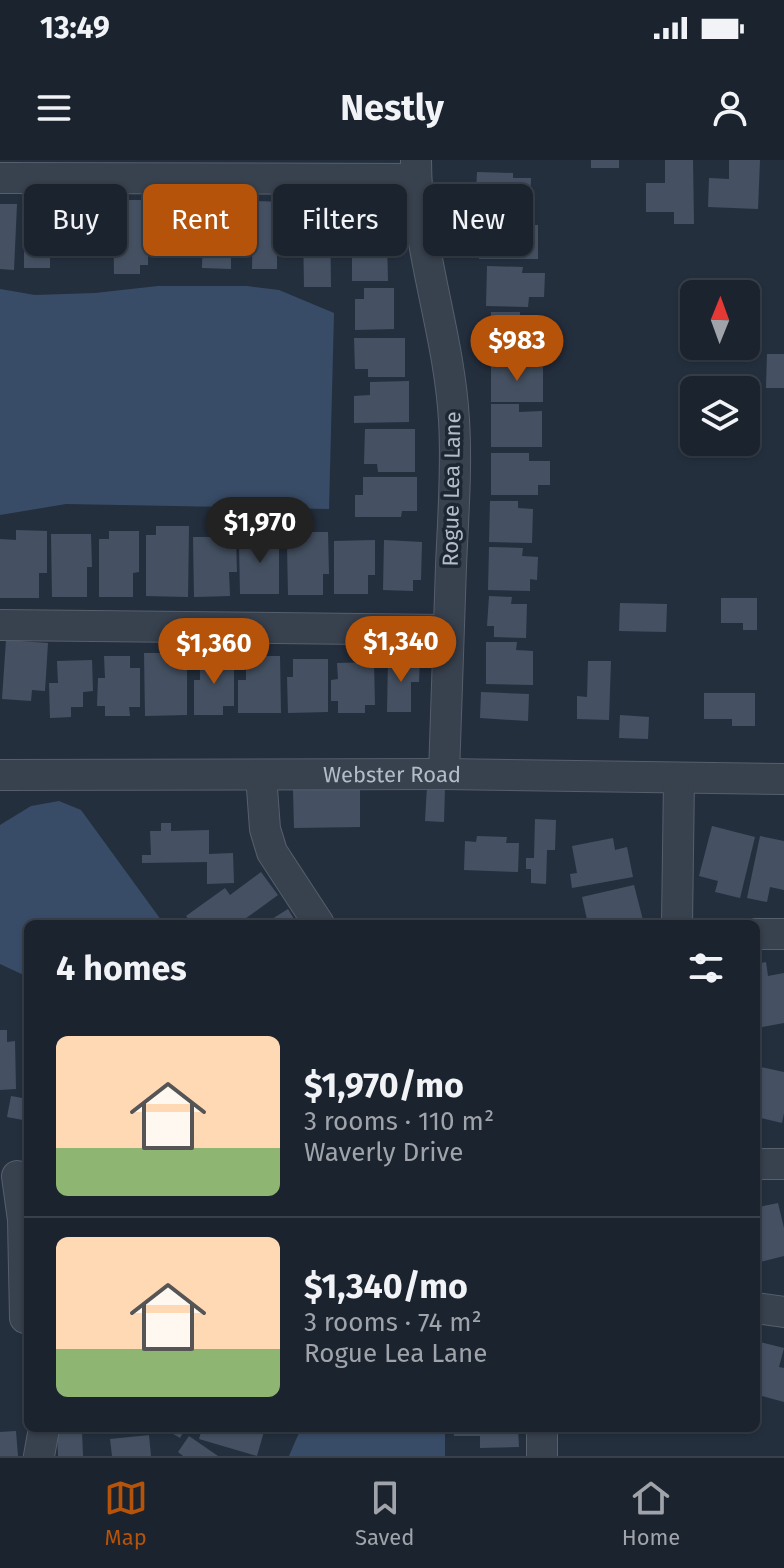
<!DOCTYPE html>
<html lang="en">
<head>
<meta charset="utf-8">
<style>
	body { margin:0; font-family:"Fira Sans",sans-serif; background:#242b36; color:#f1f3f6; height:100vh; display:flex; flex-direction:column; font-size:30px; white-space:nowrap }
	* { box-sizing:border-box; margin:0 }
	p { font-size:26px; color:#a0a4aa }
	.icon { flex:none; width:44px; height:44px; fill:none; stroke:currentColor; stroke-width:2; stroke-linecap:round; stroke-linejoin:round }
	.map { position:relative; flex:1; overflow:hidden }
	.side { position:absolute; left:24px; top:760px; width:736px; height:512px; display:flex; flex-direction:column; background:#1b232e; border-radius:12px; box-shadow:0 2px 6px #0004,0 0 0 2px #39404a }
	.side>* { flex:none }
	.guide { position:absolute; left:24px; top:24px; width:736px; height:72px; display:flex; gap:16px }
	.needle { width:52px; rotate:1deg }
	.tools { position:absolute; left:680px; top:120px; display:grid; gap:16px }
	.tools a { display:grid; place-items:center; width:80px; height:80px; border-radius:12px; background:#1b232e; box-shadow:0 2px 6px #0004,0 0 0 2px #39404a; font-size:40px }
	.price { position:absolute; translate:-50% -68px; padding:0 18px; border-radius:28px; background:#b45309; color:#fff; font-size:26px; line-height:52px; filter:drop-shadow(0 2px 4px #0008) }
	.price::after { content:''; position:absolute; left:50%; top:48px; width:24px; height:18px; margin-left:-12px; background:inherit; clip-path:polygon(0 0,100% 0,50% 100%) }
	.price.current { background:#222; color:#fff }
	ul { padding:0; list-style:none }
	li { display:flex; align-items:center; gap:24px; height:200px; padding:0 32px }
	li+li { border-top:2px solid #39404a }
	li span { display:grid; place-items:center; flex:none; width:224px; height:160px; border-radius:12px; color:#555 }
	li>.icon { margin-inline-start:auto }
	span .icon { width:96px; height:96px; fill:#fffc; stroke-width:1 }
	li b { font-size:34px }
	h2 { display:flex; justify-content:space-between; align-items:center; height:96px; padding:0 32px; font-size:34px }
	.pill { padding:0 28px; border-radius:12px; background:#1b232e; box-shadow:0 2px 6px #0004,0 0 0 2px #39404a; font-size:28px; line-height:72px }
	.pill.current { background:#b45309; color:#fff }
	.status { display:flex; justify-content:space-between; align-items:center; height:56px; padding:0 40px; background:#1b232e; direction:ltr }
	.status svg { height:22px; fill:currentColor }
	header { display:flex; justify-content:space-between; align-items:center; height:104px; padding:0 32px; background:#1b232e; font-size:36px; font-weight:700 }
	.menu { display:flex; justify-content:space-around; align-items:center; height:112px; border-top:2px solid #39404a; background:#1b232e; font-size:22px; color:#a0a4aa }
	.menu a { display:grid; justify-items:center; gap:4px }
	.menu .current { color:#b45309 }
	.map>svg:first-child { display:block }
	.water { fill:#394c67 }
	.building { fill:#455162 }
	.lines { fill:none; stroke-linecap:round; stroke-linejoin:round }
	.minor-casing { stroke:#565f6c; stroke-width:32 }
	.minor { stroke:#38414e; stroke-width:30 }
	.labels { text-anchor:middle; stroke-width:7; stroke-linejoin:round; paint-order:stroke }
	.street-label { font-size:22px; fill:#b4bcc9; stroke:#1d2633 }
</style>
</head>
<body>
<div class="status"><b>13:49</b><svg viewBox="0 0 49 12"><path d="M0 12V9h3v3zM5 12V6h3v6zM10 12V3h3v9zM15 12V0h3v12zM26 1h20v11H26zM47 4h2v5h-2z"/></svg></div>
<header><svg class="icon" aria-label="menu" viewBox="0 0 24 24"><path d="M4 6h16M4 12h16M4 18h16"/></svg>Nestly<svg class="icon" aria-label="person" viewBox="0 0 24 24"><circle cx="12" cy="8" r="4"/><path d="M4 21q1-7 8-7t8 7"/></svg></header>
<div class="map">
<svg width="784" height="1296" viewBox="0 0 784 1296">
	<rect width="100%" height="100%" fill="#242f3e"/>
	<path class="water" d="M158,126H247L279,130L334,153L329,349L66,344L0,355V129L35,135L95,133Z
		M59,641L81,650L164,764H28V817L0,804V665L31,646Z
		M301,1268H445V1296H289Z"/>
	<path class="building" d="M591,0H619V8H591Z
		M665,0H693L694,64H674V52H646V23H665Z
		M729,0H760L758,49L708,47L709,18L729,19Z
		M477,12L513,13V18H531L530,54L475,52Z
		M24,40H60V89H50V108H24Z
		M113,40H148V105H140V114H114Z
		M204,40L243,42L242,97L231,96V109L202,108Z
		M253,41L290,42L289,90H277V109H252Z
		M72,42H111V85H100V96H67L66,69H73Z
		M336,43L383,44V76L360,75V68H337Z
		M0,44H17L14,110L0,109Z
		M309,47H330L331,127H304L303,66L309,64Z
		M480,57L522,58V65H538V99H479Z
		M387,79L388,121H352V80Z
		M487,106L523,107L522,113H545L544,137H529L528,147L486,146Z
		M364,128H394V169L355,170V139H364Z
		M693,128L726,129V134H693Z
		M491,152H520V159H539L538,195L490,194Z
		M354,178H405V217H368V209H355Z
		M767,194H784V228H766Z
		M515,200V207H543V242H491V206H502V201Z
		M409,221V262L354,263V236L370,235V222Z
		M491,244H519V252L542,251V287H491Z
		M365,269H415V312H378L377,304H364Z
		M491,293H529V301H550V325H538V335H491Z
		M363,317H417V351H402L401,357H355V335H363Z
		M490,341H518V348L533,349L532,383L489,382Z
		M156,366H189L188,437L146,436V375H156Z
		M16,370L47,371V413H39V438H0V379L16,380Z
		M109,371H139V412L133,413V437H99V379H109Z
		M297,372H328L329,414H323V435H288L287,385L297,386Z
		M250,373H279V434H240L239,384H250Z
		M51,374H91L92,407H87V437H52Z
		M193,377H236L237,412H229L230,436L194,437Z
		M375,380V415H368V434H334V381Z
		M384,380L422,382L421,420H413V431L383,430Z
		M489,387L523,388L522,396L538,397L537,420L530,419V431L488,430Z
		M489,436L512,437L511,444H527L526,478L494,477V466H487Z
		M721,438H757V470H743V463H721Z
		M620,443L667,444L666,472L619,471Z
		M6,480L48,483L45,531L32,530L31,541L2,539Z
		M486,482H517L516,490L533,491V525L486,524Z
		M144,493H187V555L145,556Z
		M104,496H130V508H140V547H129L130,556H105V546H97L98,518H105Z
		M246,496H280L281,553H238V520H246Z
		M234,497V546H223V555H194V520H200V498Z
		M293,499H328V552L288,553L287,517H293Z
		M388,499H420L419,522H411V552H387Z
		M92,500L93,531L83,532V547H71V557L50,558L49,523H58L57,501Z
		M588,501H611L609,560L577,559V536L587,537Z
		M374,502L375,545H365V553H338V541H331V520L338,519L337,503Z
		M481,532L529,534L528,561L480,558Z
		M704,533H755V566H732V559H704Z
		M620,555L649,557L648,579L619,578Z
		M427,626H445L444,662L425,661Z
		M360,629V667L294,668L293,630Z
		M535,659L556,660L555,690H547L546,724L531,723V709H526V698H534Z
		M161,663H171V671L209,670V694L233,693L234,723L207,724V702L142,703V695H151L150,671H161Z
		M712,666L755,677L740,738L715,732L718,721L699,716Z
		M477,676L507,677L506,683H519L518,712L464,710L465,681L476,682Z
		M760,676L784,681V730L770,727L767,742L747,738Z
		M613,678L615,690L627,687L633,717L572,728L570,714L577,713L572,686Z
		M261,712L278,735L238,764H192L186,756L225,728L230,735Z
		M634,725L644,764H588L582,737Z
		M288,749L297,764H264Z
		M766,802L768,816L784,813V863L757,868L756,804Z
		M0,870H7V882L15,881L16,929L0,930Z
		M756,906L784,912V953L782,963L761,958L757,974Z
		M11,936L28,939V961L7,957Z
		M756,1040L759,1047L778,1043L784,1068V1096L756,1103Z
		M756,1181L784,1188L779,1207L784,1208V1242L762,1236L760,1245L756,1244Z
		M163,1268H186L180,1278Z
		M202,1268H265L257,1296L199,1279Z
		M453,1268H518L519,1287L480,1288V1276H454Z
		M16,1271L18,1296H0V1272Z
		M82,1271L83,1296H58L57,1272Z
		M149,1275L151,1296H112L110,1279Z
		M189,1276L218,1296H183L178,1292Z"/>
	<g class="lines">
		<defs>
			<g id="minor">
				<path d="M416,0C416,88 449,172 454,260C457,308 453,358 451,406C448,476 446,545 444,614"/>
				<path d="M0,18L416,19"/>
				<path d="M0,465L448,470"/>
				<path id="s1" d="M0,615L444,614L784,619"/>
				<path d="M261,615L265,669L272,692L319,764"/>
				<path d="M677,764L679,619"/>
				<path d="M756,774H784"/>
				<path d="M756,1004H784"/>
				<path d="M17,1016L23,1060L25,1158"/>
				<path d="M756,1148L784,1152"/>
				<path d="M542,1268V1296"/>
				<path d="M39,1296L44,1268"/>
			</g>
		</defs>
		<use href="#minor" class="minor-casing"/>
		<use href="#minor" class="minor"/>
	</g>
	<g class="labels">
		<g class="street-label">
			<text transform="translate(451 329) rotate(-89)" y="8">Rogue Lea Lane</text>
			<text dy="8" stroke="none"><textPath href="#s1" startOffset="392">Webster Road</textPath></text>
		</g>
	</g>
</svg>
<div class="tools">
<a><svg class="needle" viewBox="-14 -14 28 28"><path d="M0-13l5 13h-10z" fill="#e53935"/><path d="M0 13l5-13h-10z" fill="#a0a4aa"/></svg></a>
<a><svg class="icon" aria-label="layers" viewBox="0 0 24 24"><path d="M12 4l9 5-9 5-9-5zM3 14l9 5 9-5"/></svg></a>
</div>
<b class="price" style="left:517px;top:223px">$983</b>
<b class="price current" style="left:260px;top:405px">$1,970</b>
<b class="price" style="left:401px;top:524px">$1,340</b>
<b class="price" style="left:214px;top:526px">$1,360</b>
<div class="guide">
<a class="pill">Buy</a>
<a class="pill current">Rent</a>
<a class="pill">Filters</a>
<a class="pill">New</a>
</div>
<section class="side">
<h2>4 homes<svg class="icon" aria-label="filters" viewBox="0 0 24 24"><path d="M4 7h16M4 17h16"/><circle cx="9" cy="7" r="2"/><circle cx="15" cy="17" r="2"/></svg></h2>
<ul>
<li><span style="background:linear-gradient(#ffd9b3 70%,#8fb573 0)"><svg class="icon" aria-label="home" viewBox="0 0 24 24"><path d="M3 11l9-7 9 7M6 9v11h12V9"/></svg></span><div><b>$1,970/mo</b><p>3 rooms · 110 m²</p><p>Waverly Drive</p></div></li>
<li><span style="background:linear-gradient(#ffd9b3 70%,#8fb573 0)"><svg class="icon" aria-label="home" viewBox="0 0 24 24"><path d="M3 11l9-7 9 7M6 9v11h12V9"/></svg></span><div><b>$1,340/mo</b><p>3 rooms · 74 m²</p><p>Rogue Lea Lane</p></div></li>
</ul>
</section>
</div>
<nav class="menu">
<a class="current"><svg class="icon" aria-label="map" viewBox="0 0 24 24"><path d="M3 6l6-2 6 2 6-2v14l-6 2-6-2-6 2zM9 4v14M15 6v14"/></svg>Map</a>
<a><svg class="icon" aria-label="saved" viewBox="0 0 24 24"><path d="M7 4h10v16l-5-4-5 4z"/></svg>Saved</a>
<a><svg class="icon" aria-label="home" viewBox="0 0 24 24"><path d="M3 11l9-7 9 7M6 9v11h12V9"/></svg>Home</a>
</nav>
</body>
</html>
